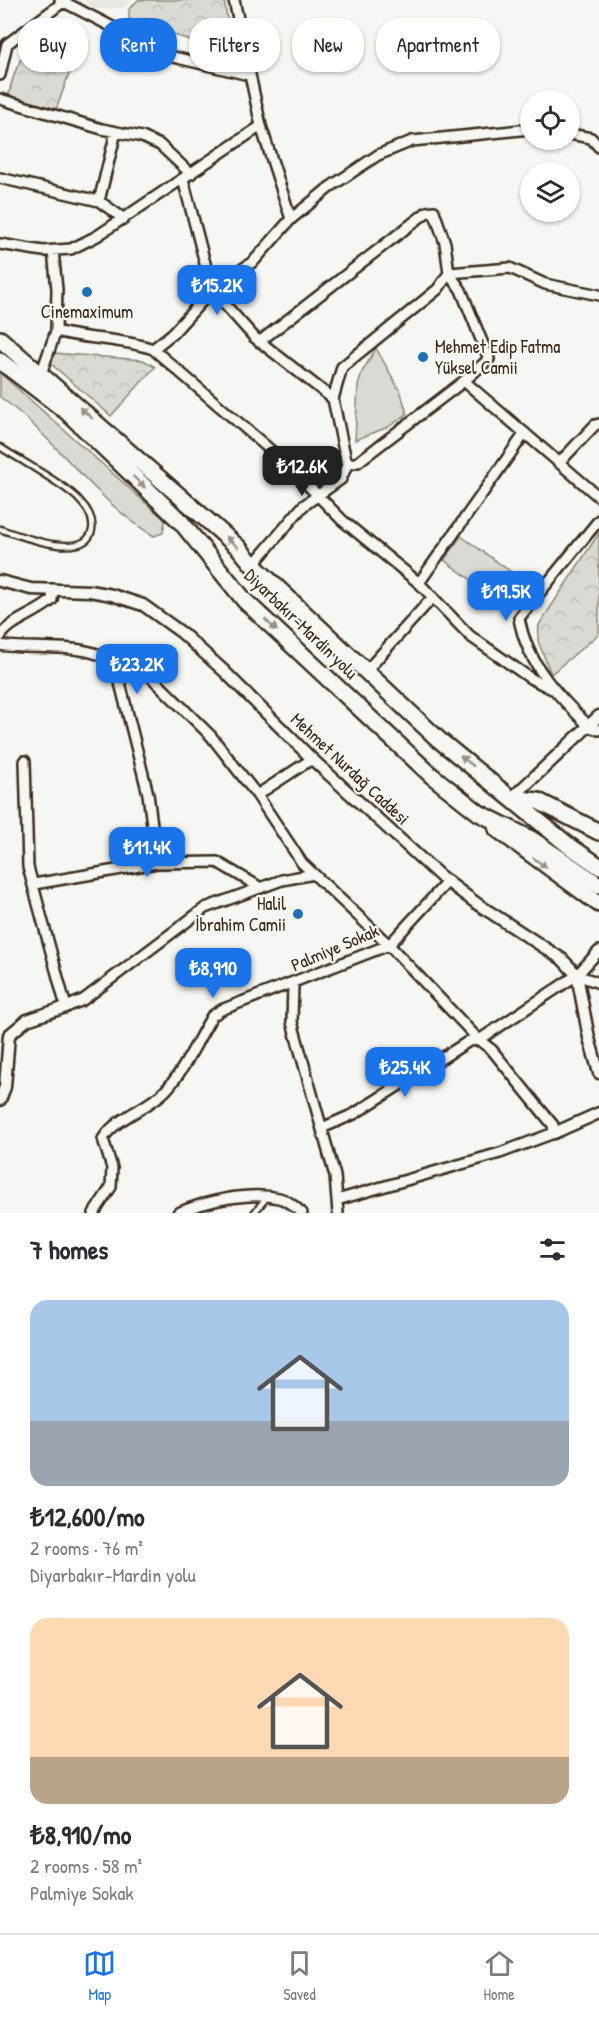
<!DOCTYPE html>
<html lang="en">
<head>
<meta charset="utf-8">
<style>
	body { margin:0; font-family:"Patrick Hand",sans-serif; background:#f2f2f3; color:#2b2b33; height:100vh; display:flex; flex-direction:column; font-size:22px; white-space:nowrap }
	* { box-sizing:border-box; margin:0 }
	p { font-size:20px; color:#7c7c81 }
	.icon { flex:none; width:33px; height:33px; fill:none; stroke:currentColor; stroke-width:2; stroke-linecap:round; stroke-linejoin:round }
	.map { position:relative; height:1213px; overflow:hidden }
	.details { display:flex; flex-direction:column; background:#fff; flex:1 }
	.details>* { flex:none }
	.banner { position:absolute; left:18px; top:18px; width:564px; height:54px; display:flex; gap:12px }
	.controls { position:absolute; left:520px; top:90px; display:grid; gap:12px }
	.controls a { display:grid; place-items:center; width:60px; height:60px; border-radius:50%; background:#fff; box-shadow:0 2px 4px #0004; font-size:30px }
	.price { position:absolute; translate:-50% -51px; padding:0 14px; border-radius:12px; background:#1a73e8; color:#fff; font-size:20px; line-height:39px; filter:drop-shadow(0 2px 3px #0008) }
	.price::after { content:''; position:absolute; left:50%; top:36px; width:18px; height:14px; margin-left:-9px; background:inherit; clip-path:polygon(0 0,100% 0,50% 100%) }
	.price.active { background:#222; color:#fff }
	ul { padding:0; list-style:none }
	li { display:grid; align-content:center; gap:12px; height:318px; padding:0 30px }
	li span { display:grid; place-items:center; height:186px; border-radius:18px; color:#555 }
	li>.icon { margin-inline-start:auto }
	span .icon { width:108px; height:108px; fill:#fffc; stroke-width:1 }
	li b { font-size:26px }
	h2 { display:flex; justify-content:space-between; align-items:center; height:72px; padding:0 30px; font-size:26px }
	.pill { padding:0 21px; border-radius:24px; background:#fff; box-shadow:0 2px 4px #0004; font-size:21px; line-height:54px }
	.pill.active { background:#1a73e8; color:#fff }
	.menu { display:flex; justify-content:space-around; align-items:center; height:84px; border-top:2px solid #e1e1e2; background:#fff; font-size:16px; color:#7c7c81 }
	.menu a { display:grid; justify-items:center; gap:3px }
	.menu .active { color:#1a73e8 }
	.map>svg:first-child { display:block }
	.built { fill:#e8e7e2 }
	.grass { fill:#dad9d3; stroke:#8a8278; stroke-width:1.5 }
	.park { fill:url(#park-crowns); stroke:#8a8278; stroke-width:1.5 }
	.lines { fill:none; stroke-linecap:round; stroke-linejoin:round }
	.service-casing { stroke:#3b2a1e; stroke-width:9 }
	.minor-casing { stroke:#3b2a1e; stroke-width:14 }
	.tertiary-casing { stroke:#3b2a1e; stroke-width:15 }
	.trunk-casing { stroke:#3b2a1e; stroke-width:20 }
	.service { stroke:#f6f6f2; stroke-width:4.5 }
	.minor { stroke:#f6f6f2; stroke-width:9 }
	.tertiary { stroke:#f6f6f2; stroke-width:10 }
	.trunk { stroke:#f6f6f2; stroke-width:15 }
	.oneway { fill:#989088 }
	.poi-dot { fill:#1f6fb2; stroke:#f6f6f2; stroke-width:2 }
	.labels { text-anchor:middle; stroke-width:4.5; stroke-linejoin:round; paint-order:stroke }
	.poi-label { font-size:18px; fill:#3b2a1e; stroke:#f6f6f2 }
	.street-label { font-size:18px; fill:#3b2a1e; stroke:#f6f6f2 }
</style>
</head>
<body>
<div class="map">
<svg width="599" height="1213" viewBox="0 0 599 1213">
	<defs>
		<pattern id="park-crowns" width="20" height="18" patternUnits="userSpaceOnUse" patternTransform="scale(1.5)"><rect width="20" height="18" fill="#dad9d3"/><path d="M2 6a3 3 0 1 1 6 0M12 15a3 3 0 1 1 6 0" fill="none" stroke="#bcbab5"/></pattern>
	</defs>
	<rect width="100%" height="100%" fill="#f6f6f2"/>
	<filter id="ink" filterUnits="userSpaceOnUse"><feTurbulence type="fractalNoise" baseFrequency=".0167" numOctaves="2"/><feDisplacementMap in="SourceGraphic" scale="12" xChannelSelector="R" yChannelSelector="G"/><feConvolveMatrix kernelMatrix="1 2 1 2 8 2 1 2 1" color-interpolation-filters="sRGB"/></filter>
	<g filter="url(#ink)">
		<path class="built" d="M84,0H132L123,8L94,9Z"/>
		<path class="grass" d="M376,348L401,393L407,414L388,427L355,440L358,386L362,372Z
			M0,373L165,520L163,533L154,536C97,503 54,436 0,397Z
			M461,536L514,574L496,598L444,560Z"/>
		<path class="park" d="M138,0H224L232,47L226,53L129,19V9Z
			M58,22L84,32L56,110L8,98C14,66 28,37 58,22Z
			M53,353L143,360L155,367L111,416L49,362Z
			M599,533V634L551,674L538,641L539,625Z"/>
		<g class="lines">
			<defs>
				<path id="service" d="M0,447C18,459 69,487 80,501C87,508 94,519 92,530C86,562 18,535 0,529
					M254,1213L267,1197"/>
				<path id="minor" d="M60,0L169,56L249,75
					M234,0L261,126L291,219
					M0,75L7,44L66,0
					M0,99L102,129L142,137L160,145L191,174
					M570,134L591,138L599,147
					M0,178L99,201L124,219
					M183,179L212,290L254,337L333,399
					M99,201L116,132
					M0,244L43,251L71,249L97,236L261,126
					M53,251L57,289L56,331
					M449,273L461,290L489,359L464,381L599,497
					M449,273L510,268L545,284L599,295
					M153,349L173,333L212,290L254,261L291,219L330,187L378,155L412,141L531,129
					M41,374L56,331C87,340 121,338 153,349L289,466L342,520L419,583L470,636L530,678L552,689
					M560,462L595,425L599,424
					M347,465L358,462L464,381
					M599,520L519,618C527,664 557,695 590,727L599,730
					M253,565L303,506L341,479L347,465L333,399L342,367L438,289L449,273L445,243L434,211L427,212L259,342
					M419,583L525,433
					M0,637C10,620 37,614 52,600L53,589
					M0,645C30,651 97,640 116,667L148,794L157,863
					M110,659L134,660L211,736L257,795L302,863L389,945L479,1040
					M367,670L433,597
					M25,761L28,867L66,1007L83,1000L205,908L282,880L314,874
					M257,795L312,759
					M34,884L157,863L217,862L261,888
					M577,975L599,983
					M293,984L292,1022L335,1176L338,1213
					M322,1128L354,1114L469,1041L479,1040
					M337,1200L500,1153L554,1133L553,1125L492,1050L479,1040L577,975L599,951
					M94,1213L111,1187L112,1168L103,1139C115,1118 147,1109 165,1091C183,1073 198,1039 212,1016L221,1010L389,945L448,881
					M178,1213C206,1201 249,1191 279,1198C288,1200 295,1207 302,1213"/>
				<path id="tertiary" d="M0,581L31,589L90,591L112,595L143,605L182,633L224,671L312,759L440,876L476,903L562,959L577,975L589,1038L599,1073
					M512,798L599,716
					M0,1100L5,1087L9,1035L27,1020L66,1007
					M554,1133L599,1113"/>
				<path id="trunk" d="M0,339L239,548L253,565L438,739L568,845L599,866
					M0,361L67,412L181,522L245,601L431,775L479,813L531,839L599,885
					M512,798L538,801L599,832
					M497,829L599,904"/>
			</defs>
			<use href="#service" class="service-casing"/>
			<use href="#minor" class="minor-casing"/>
			<use href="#tertiary" class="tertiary-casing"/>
			<use href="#trunk" class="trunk-casing"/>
			<use href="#service" class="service"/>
			<use href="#minor" class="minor"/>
			<use href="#tertiary" class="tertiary"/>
			<use href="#trunk" class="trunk"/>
		</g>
		<defs><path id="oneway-solid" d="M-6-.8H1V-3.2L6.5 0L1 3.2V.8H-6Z" transform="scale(1.5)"/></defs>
		<g class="oneway">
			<use href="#oneway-solid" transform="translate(86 413) rotate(-139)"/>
			<use href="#oneway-solid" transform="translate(139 482) rotate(44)"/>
			<use href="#oneway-solid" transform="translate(232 542) rotate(-138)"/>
			<use href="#oneway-solid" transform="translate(271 625) rotate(43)"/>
			<use href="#oneway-solid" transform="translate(467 761) rotate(-142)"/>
			<use href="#oneway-solid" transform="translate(540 863) rotate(37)"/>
		</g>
	</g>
	<g class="poi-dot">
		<circle cx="87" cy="292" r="6"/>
		<circle cx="423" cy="357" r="6"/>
		<circle cx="298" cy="914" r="6"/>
	</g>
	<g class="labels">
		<g class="poi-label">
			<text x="87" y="318">Cinemaximum</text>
			<text x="435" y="353" text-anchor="start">Mehmet Edip Fatma<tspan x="435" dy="21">Yüksel Camii</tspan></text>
			<text x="286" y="910" text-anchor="end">Halil<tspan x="286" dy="21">İbrahim Camii</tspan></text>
		</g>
		<g class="street-label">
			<text transform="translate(301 624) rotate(44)" y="6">Diyarbakır-Mardin yolu</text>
			<text transform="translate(350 769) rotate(43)" y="6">Mehmet Nurdağ Caddesi</text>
			<text transform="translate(335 948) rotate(-23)" y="6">Palmiye Sokak</text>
		</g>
	</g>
</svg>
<div class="controls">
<a><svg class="icon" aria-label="locate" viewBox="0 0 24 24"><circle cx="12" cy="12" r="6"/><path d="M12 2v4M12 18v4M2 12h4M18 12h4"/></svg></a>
<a><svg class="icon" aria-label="layers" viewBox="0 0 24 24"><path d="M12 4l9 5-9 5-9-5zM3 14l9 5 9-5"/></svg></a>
</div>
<b class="price" style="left:217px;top:316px">₺15.2K</b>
<b class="price active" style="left:302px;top:497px">₺12.6K</b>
<b class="price" style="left:506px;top:622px">₺19.5K</b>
<b class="price" style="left:137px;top:695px">₺23.2K</b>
<b class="price" style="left:147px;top:878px">₺11.4K</b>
<b class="price" style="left:213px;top:999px">₺8,910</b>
<b class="price" style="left:405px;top:1098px">₺25.4K</b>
<div class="banner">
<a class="pill">Buy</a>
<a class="pill active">Rent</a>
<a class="pill">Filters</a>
<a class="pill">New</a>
<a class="pill">Apartment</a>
</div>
</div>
<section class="details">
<h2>7 homes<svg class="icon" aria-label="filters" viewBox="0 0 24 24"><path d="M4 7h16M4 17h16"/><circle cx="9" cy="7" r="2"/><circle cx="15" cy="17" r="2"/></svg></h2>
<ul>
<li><span style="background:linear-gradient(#a9c7e8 65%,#9aa5b1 0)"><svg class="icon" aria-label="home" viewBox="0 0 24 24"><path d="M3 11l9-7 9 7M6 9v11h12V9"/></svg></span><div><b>₺12,600/mo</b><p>2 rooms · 76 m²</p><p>Diyarbakır-Mardin yolu</p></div></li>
<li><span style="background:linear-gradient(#ffd9b3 75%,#b9a48a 0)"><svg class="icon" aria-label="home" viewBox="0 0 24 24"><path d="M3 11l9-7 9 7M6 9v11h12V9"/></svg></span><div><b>₺8,910/mo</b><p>2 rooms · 58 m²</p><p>Palmiye Sokak</p></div></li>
</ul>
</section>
<nav class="menu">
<a class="active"><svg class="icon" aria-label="map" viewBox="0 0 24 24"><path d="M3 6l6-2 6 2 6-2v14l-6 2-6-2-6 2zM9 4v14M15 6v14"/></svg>Map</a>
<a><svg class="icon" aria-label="saved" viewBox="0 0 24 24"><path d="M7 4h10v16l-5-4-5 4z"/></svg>Saved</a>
<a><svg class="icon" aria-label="home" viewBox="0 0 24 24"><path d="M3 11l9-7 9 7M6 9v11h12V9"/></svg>Home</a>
</nav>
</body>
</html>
